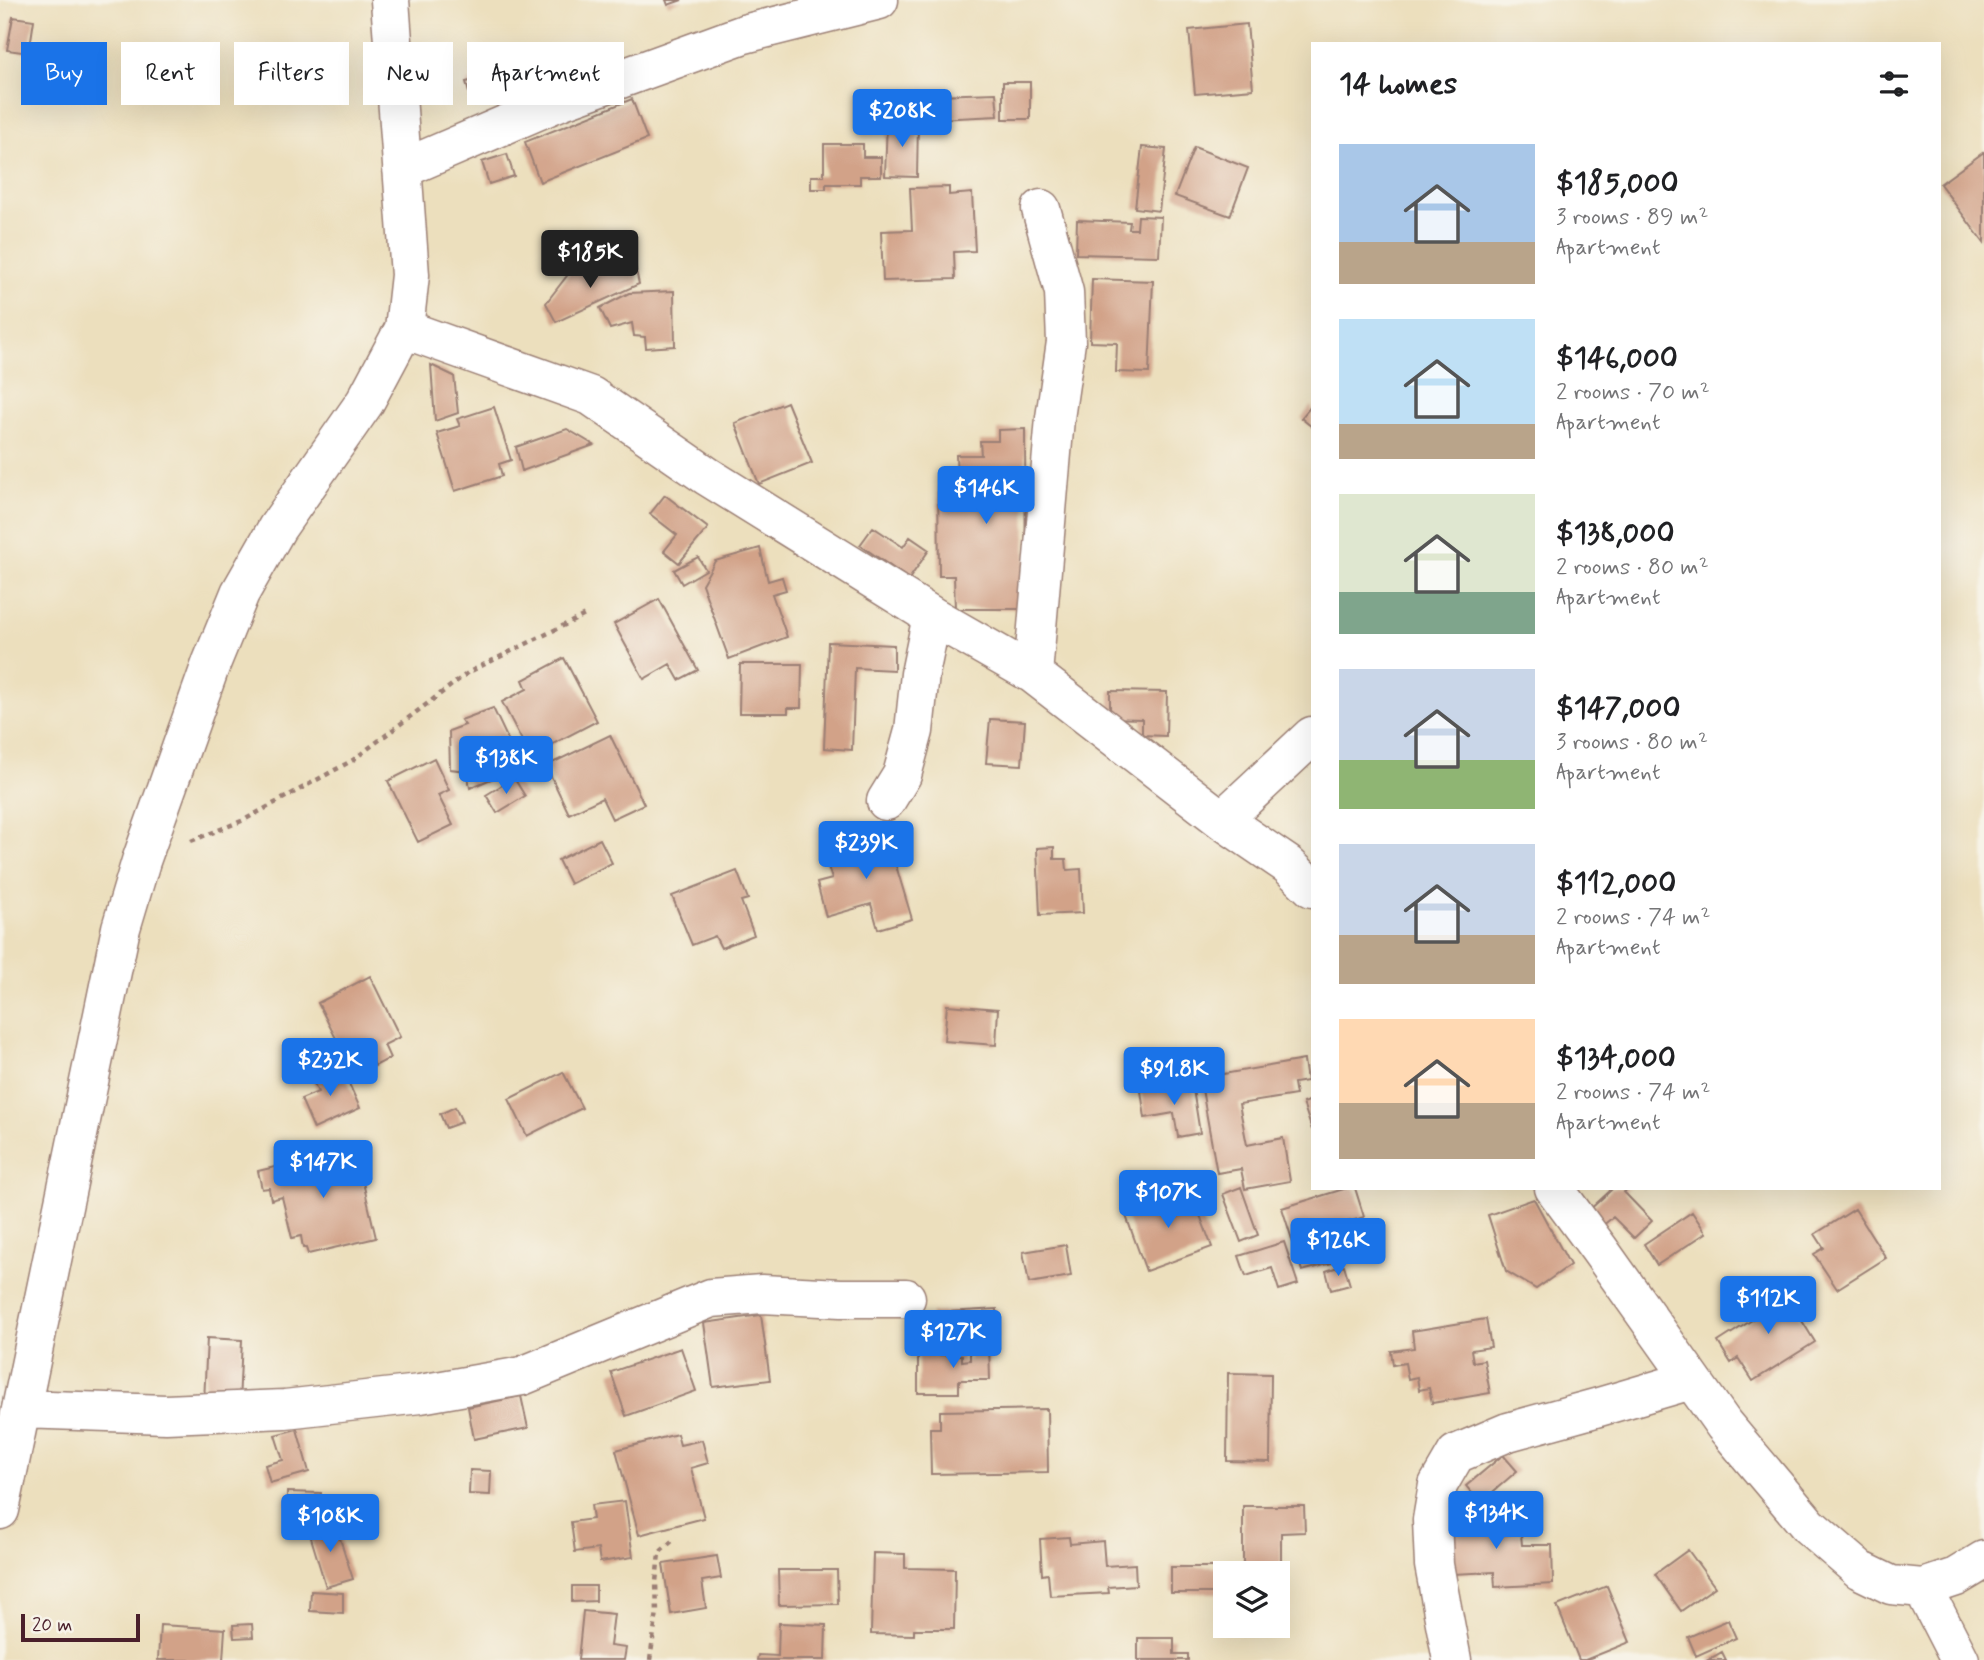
<!DOCTYPE html>
<html lang="en">
<head>
<meta charset="utf-8">
<style>
	body { margin:0; font-family:Mynerve,sans-serif; background:#f2f2f2; color:#202124; height:100vh; display:flex; flex-direction:column; font-size:26px; white-space:nowrap }
	* { box-sizing:border-box; margin:0 }
	p { font-size:23px; color:#757577 }
	.icon { flex:none; width:38px; height:38px; fill:none; stroke:currentColor; stroke-width:2; stroke-linecap:round; stroke-linejoin:round }
	.map { position:relative; flex:1; overflow:hidden }
	.sheet { position:absolute; left:1311px; top:42px; width:630px; height:1148px; display:flex; flex-direction:column; background:#fff; border-radius:0px; box-shadow:0 7px 28px #0002 }
	.sheet>* { flex:none }
	.hud { position:absolute; left:21px; top:42px; width:665px; height:63px; display:flex; gap:14px }
	.tools { position:absolute; left:1213px; top:1561px; display:grid; gap:14px }
	.tools a { display:grid; place-items:center; width:77px; height:77px; border-radius:0px; background:#fff; box-shadow:0 7px 28px #0002; font-size:35px }
	.scale { position:absolute; left:21px; bottom:18px; width:119px; box-sizing:border-box; padding-left:7px; border:4px solid #4a1f2b; border-top:0; font-size:19px; line-height:24px; white-space:nowrap; color:#4a1f2b; -webkit-text-stroke:5px #f7f3e8; paint-order:stroke }
	.price { position:absolute; translate:-50% -60px; padding:0 16px; border-radius:7px; background:#1a73e8; color:#fff; font-size:23px; line-height:46px; filter:drop-shadow(0 2px 4px #0008) }
	.price::after { content:''; position:absolute; left:50%; top:42px; width:21px; height:16px; margin-left:-10px; background:inherit; clip-path:polygon(0 0,100% 0,50% 100%) }
	.price.selected { background:#222; color:#fff }
	ul { padding:0; list-style:none }
	li { display:flex; align-items:center; gap:21px; height:175px; padding:0 28px }
	li span { display:grid; place-items:center; flex:none; width:196px; height:140px; border-radius:0px; color:#555 }
	li>.icon { margin-inline-start:auto }
	span .icon { width:84px; height:84px; fill:#fffc; stroke-width:1 }
	li b { font-size:30px }
	h2 { display:flex; justify-content:space-between; align-items:center; height:84px; padding:0 28px; font-size:30px }
	.pill { padding:0 24px; border-radius:0px; background:#fff; box-shadow:0 7px 28px #0002; font-size:24px; line-height:63px }
	.pill.selected { background:#1a73e8; color:#fff }
	.map>svg:first-child { display:block }
	.building { fill:#d2a288 }
	.lines { fill:none; stroke-linecap:round; stroke-linejoin:round }
	.minor-casing { stroke:#9b7f74; stroke-width:41 }
	.path { stroke:#9b7f74; stroke-width:4.5; stroke-dasharray:5 5; stroke-linecap:butt }
	.minor { stroke:#fff; stroke-width:38 }
</style>
</head>
<body>
<div class="map">
<svg width="1984" height="1660" viewBox="0 0 1984 1660">
	<rect width="100%" height="100%" fill="#f7f3e8"/>
	<filter id="ink" filterUnits="userSpaceOnUse"><feTurbulence type="fractalNoise" baseFrequency=".0143" numOctaves="2"/><feDisplacementMap in="SourceGraphic" scale="14" xChannelSelector="R" yChannelSelector="G"/><feConvolveMatrix kernelMatrix="1 2 1 2 8 2 1 2 1" color-interpolation-filters="sRGB"/></filter>
	<filter id="wash" filterUnits="userSpaceOnUse"><feTurbulence type="fractalNoise" baseFrequency=".00686" numOctaves="4" result="noise"/><feDisplacementMap in="SourceGraphic" scale="28" xChannelSelector="R" yChannelSelector="G"/><feGaussianBlur stdDeviation="1.57" result="paint"/><feColorMatrix in="noise" values="0 0 0 0 0 0 0 0 0 0 0 0 0 0 0 0 0 1.4 0 .05"/><feComposite in="paint" operator="in"/></filter>
	<g filter="url(#wash)">
		<rect width="100%" height="100%" fill="#ecdfbd"/>
		<g id="blocks">
			<path class="building" d="M666,0H682L668,5Z
				M13,17L34,20L29,53L7,50Z
				M1247,24L1253,89L1195,94L1189,30Z
				M53,63L82,65L81,90H52Z
				M521,64L526,82L502,90L498,72Z
				M495,75L501,97L472,103L466,82Z
				M1003,82H1030V119H1003Z
				M996,93L998,116L937,119L936,95Z
				M632,99L647,139L540,182L525,142Z
				M887,120L918,121L917,177L885,176Z
				M824,144H863V157H881V176H860V184H826V189H811V176H824Z
				M1142,147L1166,149L1159,211L1135,208Z
				M1194,147L1248,168L1230,216L1175,196Z
				M1984,152V243L1940,184Z
				M507,154L514,176L489,184L482,162Z
				M949,187V195L972,193L975,251L954,252L955,279L883,281L881,231L912,230L910,188Z
				M1138,216L1161,217L1159,256L1076,254L1077,220L1130,222L1129,229H1137Z
				M635,266L639,284L556,322L546,303L570,272Z
				M1092,279L1153,281L1149,373L1116,372L1117,343L1090,342Z
				M674,291L675,346L646,348L645,337L634,336L632,323L610,329L600,308L629,293Z
				M431,365L454,376L458,413L435,421Z
				M787,402L812,463L759,484L735,423Z
				M1312,405V427L1301,418Z
				M494,407L511,460L499,464L502,476L455,491L437,433L460,426L457,419Z
				M567,429L594,445L522,471L516,447Z
				M1025,429L1026,609H955L954,576H939L938,479H957L956,455H981L980,441H998V430Z
				M665,495L708,528L679,563L664,551L677,535L650,514Z
				M873,527L903,547L910,537L929,550L909,579L860,545Z
				M760,548L768,581L782,577L786,590L772,594L787,637L729,659L702,584L715,561Z
				M698,557L706,570L682,584L674,570Z
				M659,599L698,670L679,680L670,664L644,679L614,624Z
				M828,642L894,645V670L855,668L852,750L824,748Z
				M564,658L597,721L530,756L502,702L527,689L523,680Z
				M740,664H802L801,708H788V713H739Z
				M1110,691L1167,692L1166,736L1142,735V719L1110,718Z
				M493,708L512,748L504,753L512,770L470,788L467,771L450,769L449,731L465,725L461,720Z
				M990,719L1025,721L1022,765L986,763Z
				M610,735L644,804L612,819L602,798L569,814L546,766Z
				M434,758L449,790L438,795L453,825L418,842L388,781Z
				M514,778L525,796L497,813L486,795Z
				M885,829L912,919L878,929L871,904L826,917L817,883L832,879L824,854L859,843L857,836Z
				M600,839L612,863L570,884L558,860Z
				M1054,847V859H1066L1067,870L1081,869L1083,913L1040,915L1037,848Z
				M737,871L748,899L741,901L754,935L721,948L715,936L692,945L672,896Z
				M370,976L400,1037L384,1045L390,1058L375,1066L369,1054L349,1064L318,1003Z
				M947,1005L998,1009L996,1045L944,1041Z
				M1304,1060L1307,1081L1294,1083L1296,1095L1239,1104L1247,1145L1283,1138L1290,1181L1245,1189L1241,1169L1217,1173L1200,1078Z
				M340,1064L360,1108L314,1129L301,1099L318,1092L311,1077Z
				M563,1072L582,1108L527,1136L509,1099Z
				M1192,1083L1200,1133L1178,1137L1174,1113L1145,1118L1141,1091Z
				M1312,1100V1130L1303,1103Z
				M455,1107L462,1122L446,1128L440,1114Z
				M355,1148L376,1238L308,1254L306,1248H303L301,1236L292,1238L282,1197L271,1200L269,1188L262,1189L258,1171Z
				M1241,1187L1258,1235L1241,1242L1223,1194Z
				M1347,1188H1355L1364,1217L1322,1230L1332,1263L1302,1271L1282,1208Z
				M1608,1188H1629L1624,1192L1652,1221L1634,1238L1613,1217L1601,1227L1587,1212L1611,1190Z
				M1190,1189L1212,1247L1146,1271L1125,1213Z
				M1534,1199L1570,1265L1536,1289L1506,1271L1488,1215Z
				M1855,1209L1886,1258L1837,1289L1814,1254L1824,1248L1815,1234Z
				M1692,1212L1706,1233L1657,1265L1644,1244Z
				M1284,1242L1298,1284L1279,1290L1272,1268L1246,1276L1239,1256Z
				M1066,1245L1071,1276L1029,1283L1023,1252Z
				M1344,1265L1350,1285L1331,1290L1326,1271Z
				M1780,1285L1815,1342L1753,1381L1738,1358L1731,1363L1718,1342L1763,1313L1755,1300Z
				M997,1309L998,1338L933,1341L931,1313Z
				M761,1315L770,1380L713,1387L704,1323Z
				M1486,1319L1491,1347L1471,1350L1473,1362L1484,1360L1490,1393L1432,1403L1429,1388L1419,1390L1417,1377L1408,1379L1405,1363L1393,1365L1391,1351L1414,1348L1412,1331Z
				M207,1338L242,1340L239,1403L204,1402Z
				M970,1343H989L990,1380H959V1393H918V1355H962V1361L970,1360Z
				M681,1348L696,1391L626,1416L611,1372Z
				M1228,1373L1271,1374L1270,1462L1227,1461Z
				M521,1396L528,1428L474,1439L468,1407Z
				M1047,1409L1048,1472L931,1474L930,1428H940V1411Z
				M297,1429L309,1472L270,1483L265,1465L283,1460L275,1435Z
				M677,1434L680,1445L702,1440L708,1463L691,1468L704,1518L639,1535L616,1450Z
				M1503,1455L1517,1471L1480,1503L1466,1486Z
				M470,1470L491,1471L490,1495L469,1494Z
				M287,1492L321,1493V1506H287Z
				M625,1501L633,1557L600,1562L598,1549L575,1552L571,1522L593,1519L591,1505Z
				M1243,1506H1304L1305,1532L1281,1533V1564H1243Z
				M1496,1508L1498,1535L1521,1534L1522,1545H1552L1553,1584L1495,1587L1494,1572L1452,1574L1450,1510Z
				M334,1520L353,1579L326,1587L308,1528Z
				M1069,1537L1070,1544L1103,1541L1105,1566L1135,1564L1136,1585L1108,1587L1109,1593L1050,1596L1048,1574L1042,1575L1040,1539Z
				M1688,1550L1715,1587L1681,1611L1655,1574Z
				M873,1553L905,1554V1568L955,1569L954,1629H914V1635L871,1634Z
				M717,1556L721,1578L702,1581L706,1608L671,1614L663,1564Z
				M1171,1567H1224V1593H1171Z
				M778,1570H837L838,1604L779,1605Z
				M572,1586H596V1601L572,1602Z
				M1607,1586L1630,1642L1585,1660H1579L1557,1606Z
				M311,1591L343,1593V1613L310,1611Z
				M583,1611L614,1614L610,1646L626,1648L624,1660H578Z
				M1728,1620L1736,1638L1696,1656L1688,1637Z
				M779,1623L826,1625L825,1660H757L758,1655L778,1656Z
				M252,1624L253,1637L234,1638L233,1625Z
				M160,1625L225,1629L223,1660H158Z
				M1138,1638H1174V1654H1188V1660H1138Z
				M1722,1652L1726,1660H1708Z"/>
		</g>
	</g>
	<g filter="url(#ink)">
		<use href="#blocks" fill-opacity="0" stroke="#9b7f74" stroke-width="2"/>
		<g class="lines">
			<defs>
				<path id="minor" d="M402,169L560,101L744,34L879,0
					M404,329L591,396L707,476L932,616L1033,674L1222,820L1288,865L1312,888
					M1033,674L1055,418L1066,342L1064,292L1041,209
					M886,801L902,775L914,731L920,674L932,616
					M1222,820L1312,736
					M1554,1188L1599,1249L1724,1425L1809,1526L1860,1570L1891,1585L1923,1588L1956,1577L1984,1560
					M21,1409L166,1414L285,1409L420,1394L522,1376L711,1298L762,1294L841,1298H906
					M0,1510L121,928L141,861L211,664L240,593L277,528L365,402L404,329L410,275L390,0
					M1923,1588L1960,1660
					M1452,1660L1434,1565L1432,1520L1438,1485L1456,1454L1508,1432L1599,1407L1691,1380"/>
			</defs>
			<use href="#minor" class="minor-casing"/>
			<path class="path" d="M191,841L244,820L353,760L469,672L587,614
				M650,1660L657,1612L656,1582L659,1553L672,1541"/>
			<use href="#minor" class="minor"/>
		</g>
	</g>
</svg>
<div class="tools">
<a><svg class="icon" aria-label="layers" viewBox="0 0 24 24"><path d="M12 4l9 5-9 5-9-5zM3 14l9 5 9-5"/></svg></a>
</div>
<div class="scale">20 m</div>
<b class="price" style="left:902px;top:149px">$208K</b>
<b class="price selected" style="left:590px;top:290px">$185K</b>
<b class="price" style="left:986px;top:526px">$146K</b>
<b class="price" style="left:506px;top:796px">$138K</b>
<b class="price" style="left:866px;top:881px">$239K</b>
<b class="price" style="left:330px;top:1098px">$232K</b>
<b class="price" style="left:1174px;top:1107px">$91.8K</b>
<b class="price" style="left:323px;top:1200px">$147K</b>
<b class="price" style="left:1168px;top:1230px">$107K</b>
<b class="price" style="left:1338px;top:1278px">$126K</b>
<b class="price" style="left:1768px;top:1336px">$112K</b>
<b class="price" style="left:953px;top:1370px">$127K</b>
<b class="price" style="left:1496px;top:1551px">$134K</b>
<b class="price" style="left:330px;top:1554px">$108K</b>
<div class="hud">
<a class="pill selected">Buy</a>
<a class="pill">Rent</a>
<a class="pill">Filters</a>
<a class="pill">New</a>
<a class="pill">Apartment</a>
</div>
<section class="sheet">
<h2>14 homes<svg class="icon" aria-label="filters" viewBox="0 0 24 24"><path d="M4 7h16M4 17h16"/><circle cx="9" cy="7" r="2"/><circle cx="15" cy="17" r="2"/></svg></h2>
<ul>
<li><span style="background:linear-gradient(#a9c7e8 70%,#b9a48a 0)"><svg class="icon" aria-label="home" viewBox="0 0 24 24"><path d="M3 11l9-7 9 7M6 9v11h12V9"/></svg></span><div><b>$185,000</b><p>3 rooms · 89 m²</p><p>Apartment</p></div></li>
<li><span style="background:linear-gradient(#bfe0f5 75%,#b9a48a 0)"><svg class="icon" aria-label="home" viewBox="0 0 24 24"><path d="M3 11l9-7 9 7M6 9v11h12V9"/></svg></span><div><b>$146,000</b><p>2 rooms · 70 m²</p><p>Apartment</p></div></li>
<li><span style="background:linear-gradient(#dfe7d0 70%,#7fa58c 0)"><svg class="icon" aria-label="home" viewBox="0 0 24 24"><path d="M3 11l9-7 9 7M6 9v11h12V9"/></svg></span><div><b>$138,000</b><p>2 rooms · 80 m²</p><p>Apartment</p></div></li>
<li><span style="background:linear-gradient(#c9d6e8 65%,#8fb573 0)"><svg class="icon" aria-label="home" viewBox="0 0 24 24"><path d="M3 11l9-7 9 7M6 9v11h12V9"/></svg></span><div><b>$147,000</b><p>3 rooms · 80 m²</p><p>Apartment</p></div></li>
<li><span style="background:linear-gradient(#c9d6e8 65%,#b9a48a 0)"><svg class="icon" aria-label="home" viewBox="0 0 24 24"><path d="M3 11l9-7 9 7M6 9v11h12V9"/></svg></span><div><b>$112,000</b><p>2 rooms · 74 m²</p><p>Apartment</p></div></li>
<li><span style="background:linear-gradient(#ffd9b3 60%,#b9a48a 0)"><svg class="icon" aria-label="home" viewBox="0 0 24 24"><path d="M3 11l9-7 9 7M6 9v11h12V9"/></svg></span><div><b>$134,000</b><p>2 rooms · 74 m²</p><p>Apartment</p></div></li>
</ul>
</section>
</div>
</body>
</html>
